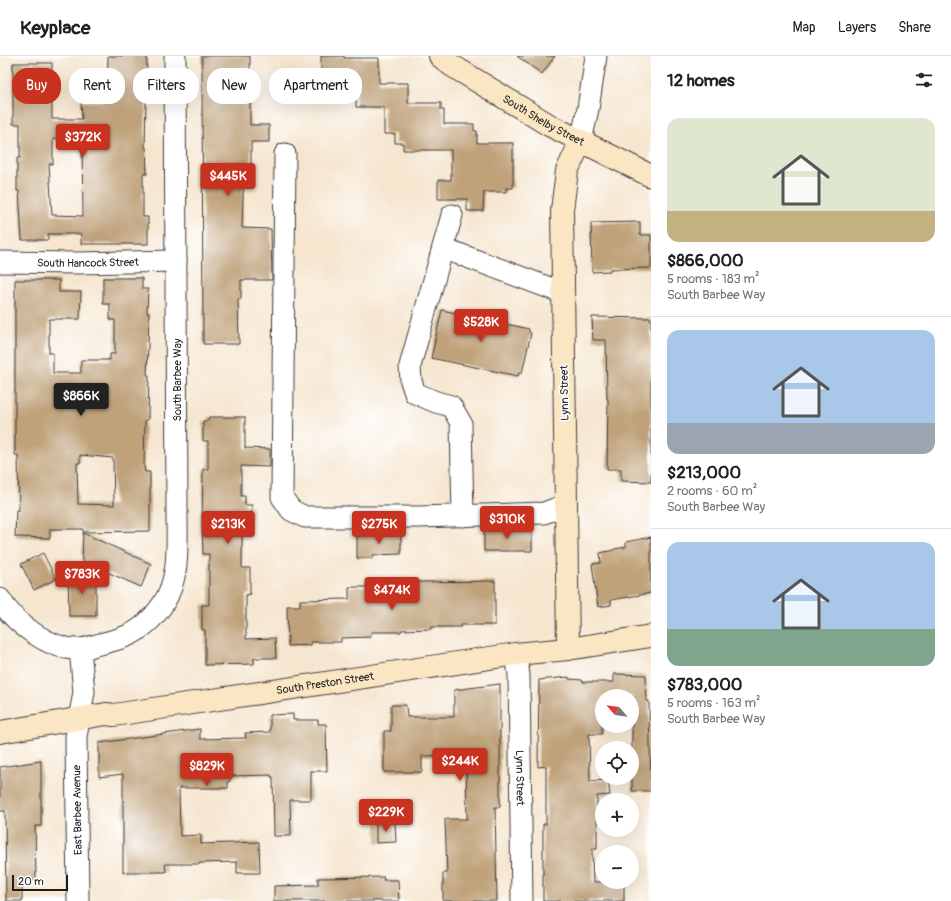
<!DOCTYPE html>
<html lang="en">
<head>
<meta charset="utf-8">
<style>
	body { margin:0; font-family:Pangolin,sans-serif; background:#f2f2f2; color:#202124; height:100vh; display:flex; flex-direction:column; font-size:15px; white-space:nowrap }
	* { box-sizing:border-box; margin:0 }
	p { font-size:13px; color:#757577 }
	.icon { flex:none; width:22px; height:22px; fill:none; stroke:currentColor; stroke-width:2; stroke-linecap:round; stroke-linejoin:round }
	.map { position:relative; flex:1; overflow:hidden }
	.drawer { display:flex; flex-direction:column; background:#fff; width:300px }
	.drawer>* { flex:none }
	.banner { position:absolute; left:12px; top:12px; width:380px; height:36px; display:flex; gap:8px }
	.needle { width:26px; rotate:298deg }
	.fabs { position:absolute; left:595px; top:633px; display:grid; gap:8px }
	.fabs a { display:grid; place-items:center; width:44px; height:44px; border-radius:50%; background:#fff; box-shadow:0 4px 16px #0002; font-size:20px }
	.scale { position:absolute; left:12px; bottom:10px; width:56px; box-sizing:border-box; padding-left:4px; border:2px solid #1c1c1c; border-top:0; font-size:11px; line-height:14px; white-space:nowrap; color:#1c1c1c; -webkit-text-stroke:3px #fff; paint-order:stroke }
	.price { position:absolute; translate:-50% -34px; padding:0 9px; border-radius:4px; background:#c8321e; color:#fff; font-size:13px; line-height:26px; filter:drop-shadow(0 1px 2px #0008) }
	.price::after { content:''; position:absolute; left:50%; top:24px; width:12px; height:9px; margin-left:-6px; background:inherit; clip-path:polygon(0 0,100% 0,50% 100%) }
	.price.on { background:#222; color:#fff }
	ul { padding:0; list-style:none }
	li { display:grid; align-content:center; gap:8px; height:212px; padding:0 16px }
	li+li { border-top:1px solid #e0e0e0 }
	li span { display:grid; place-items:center; height:124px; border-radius:12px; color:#555 }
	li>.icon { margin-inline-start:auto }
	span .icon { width:72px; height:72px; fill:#fffc; stroke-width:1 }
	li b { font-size:17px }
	h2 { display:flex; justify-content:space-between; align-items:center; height:48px; padding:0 16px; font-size:17px }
	.pill { padding:0 14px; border-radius:16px; background:#fff; box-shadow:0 4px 16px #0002; font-size:14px; line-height:36px }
	.pill.on { background:#c8321e; color:#fff }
	header { display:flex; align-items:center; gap:24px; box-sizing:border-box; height:56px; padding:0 20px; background:#fff; border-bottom:1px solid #e0e0e0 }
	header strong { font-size:19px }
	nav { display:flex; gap:22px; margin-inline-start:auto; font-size:14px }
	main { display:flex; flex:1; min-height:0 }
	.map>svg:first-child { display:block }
	.building { fill:#bfa27a; fill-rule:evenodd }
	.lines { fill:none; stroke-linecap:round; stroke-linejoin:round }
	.street-casing { stroke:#3d3a37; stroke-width:23 }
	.secondary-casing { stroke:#3d3a37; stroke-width:24 }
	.street { stroke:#fff; stroke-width:21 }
	.secondary { stroke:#fbe6c4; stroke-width:22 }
	.labels { text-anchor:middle; stroke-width:3; stroke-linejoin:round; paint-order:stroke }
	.street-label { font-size:11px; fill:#1c1c1c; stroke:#fff }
</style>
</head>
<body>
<header>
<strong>Keyplace</strong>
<nav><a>Map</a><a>Layers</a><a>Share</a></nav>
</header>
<main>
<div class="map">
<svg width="651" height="845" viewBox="0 0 651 845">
	<rect width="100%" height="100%" fill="#fff"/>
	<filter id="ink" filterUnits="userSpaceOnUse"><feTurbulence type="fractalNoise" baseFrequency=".025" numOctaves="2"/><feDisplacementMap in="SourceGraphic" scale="8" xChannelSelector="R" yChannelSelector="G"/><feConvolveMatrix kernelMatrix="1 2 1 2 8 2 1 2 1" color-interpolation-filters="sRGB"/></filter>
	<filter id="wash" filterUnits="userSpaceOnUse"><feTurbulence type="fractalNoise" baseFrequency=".012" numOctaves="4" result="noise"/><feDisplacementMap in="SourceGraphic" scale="16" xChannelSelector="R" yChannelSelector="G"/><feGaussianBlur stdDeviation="0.9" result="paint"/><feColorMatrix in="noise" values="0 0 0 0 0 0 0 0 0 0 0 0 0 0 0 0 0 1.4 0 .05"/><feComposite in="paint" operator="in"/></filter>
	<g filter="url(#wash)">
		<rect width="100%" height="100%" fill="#f6e6d0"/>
		<g id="blocks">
			<path class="building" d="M108,0H147L145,91H146L147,118H143V161H148V188H81V178H48V184H22L19,135H17V102H20V68H13V7H52V63H82L81,46L107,45ZM53,83L82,85L83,160L52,159L49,108H53Z
				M202,0H250V69H269V86H251V114H244L242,172L271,173L272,224H241V243H238L239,288H203Z
				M321,0H344V2H379V27H408V47H441V54H444V68H474V75H477V87H513V132H506V136H484L483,155H467V143H438V124H451V94H403V87H395V78H384V51H356V27H321Z
				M517,0H555L542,18Z
				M640,166V179H651V212L610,213V215L592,216L591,167Z
				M103,222H142V233H148L147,257H149L147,319H149L148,364H145L144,410L145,416H150V475L83,476V473H50V482L15,481L16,454L19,455L18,399H15V224H59V236H81L80,263H49V297H53V317H81V304H110V298H115V264H110V248H103ZM80,399L113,402L114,449L78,448L77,407H80Z
				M442,254L529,273V276L531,277L522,317H519L518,320L431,302Z
				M592,261L651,262V426L621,425V413H607L608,343H607L606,284H593Z
				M209,361H245V392L270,393V411L241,410V440H245V449H252L251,464H244V468H242V512H250V538L246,539V583L275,582L276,602H254V608L205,609V574H202V549H209V498H203L202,467L203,413H208V385H203V365H208Z
				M507,472V475H532V495H484V473Z
				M401,475V498L373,499V502H357V480L377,479V476Z
				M83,477L151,508L141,531L82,505Z
				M651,481V537L611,544V549L598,551L592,508L601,507L600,497L614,494V493L626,491V486Z
				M43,497L56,523L34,534L21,508Z
				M68,519H96V560H69Z
				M495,525V569H461V571H431V573L401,574V576H371V581L341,582V586H311V589L288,590L287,550H300V544L349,543V531H389V528H419V526Z
				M614,618L646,619L647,645H649L651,735H632V640H602V678H589L590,725L608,724L610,739L597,740V793H592L593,826H624V845H543V768H546V710L538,711L539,624L569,621V623L582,624L583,626H614Z
				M500,628V751H495L497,845H443V817H447L445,763H467L466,699L422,700V716H384V675H391V649H406L407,661H454V634Z
				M293,658V664H318V668H326L327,715H311V744H290L291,780H274L273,721H271V719L230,720V725H228V732H179L180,780L201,779V788L259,786L260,817H237V806L200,807V808H165L166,816H123V718L99,721V687L200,673V683L246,682L245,677L270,676V659Z
				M41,705V770H35L36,824H22V845H6L5,755H0V711Z
				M376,767H395L396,786L376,787Z
				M384,821L383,824H398L399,845H274V830L318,829V822Z"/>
		</g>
	</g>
	<g filter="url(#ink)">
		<use href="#blocks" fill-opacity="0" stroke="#3d3a37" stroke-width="1"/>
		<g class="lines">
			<defs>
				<g id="street">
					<path d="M581,85L588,53L596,0"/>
					<path d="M285,98L282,441L291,454L305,461H419L544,457L565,449"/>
					<path d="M452,159L410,310L411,325L415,337L436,346L451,350L461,367L463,460"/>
					<path d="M443,192L563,237"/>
					<path id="s1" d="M0,206L77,207L176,205"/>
					<path d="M0,543C14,567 51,595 80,593C86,593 94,589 100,588C108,586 116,584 124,581C139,576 154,562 163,548C180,522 177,489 177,459L175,0"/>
					<path id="s2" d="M516,598L519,619L522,845"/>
					<path d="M78,845L76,681L84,636L80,593"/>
				</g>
				<g id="secondary">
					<path id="s3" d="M440,0L451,9L549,69L651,120"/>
					<path d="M568,593L562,154L567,115L581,85"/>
					<path id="s4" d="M0,676L106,658L114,659L516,598L568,593L651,580"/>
				</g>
			</defs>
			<use href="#street" class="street-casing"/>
			<use href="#secondary" class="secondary-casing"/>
			<use href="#street" class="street"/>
			<use href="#secondary" class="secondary"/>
		</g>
	</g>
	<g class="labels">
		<g class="street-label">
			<text dy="4" stroke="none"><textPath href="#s3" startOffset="122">South Shelby Street</textPath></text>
			<text dy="4" stroke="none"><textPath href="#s1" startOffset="88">South Hancock Street</textPath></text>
			<text transform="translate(177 324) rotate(-90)" y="4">South Barbee Way</text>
			<text transform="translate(564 337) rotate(-91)" y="4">Lynn Street</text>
			<text dy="4" stroke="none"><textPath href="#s4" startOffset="329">South Preston Street</textPath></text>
			<text dy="4" stroke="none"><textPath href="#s2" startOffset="124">Lynn Street</textPath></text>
			<text transform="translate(77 754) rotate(-91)" y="4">East Barbee Avenue</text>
		</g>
	</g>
</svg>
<div class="fabs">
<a><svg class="needle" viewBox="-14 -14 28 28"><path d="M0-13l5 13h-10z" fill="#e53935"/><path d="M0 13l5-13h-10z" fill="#757577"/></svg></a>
<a><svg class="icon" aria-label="locate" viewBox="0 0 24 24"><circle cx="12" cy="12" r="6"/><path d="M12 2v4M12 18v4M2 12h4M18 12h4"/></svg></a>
<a>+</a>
<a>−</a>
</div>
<div class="scale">20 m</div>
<b class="price" style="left:83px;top:102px">$372K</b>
<b class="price" style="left:228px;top:141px">$445K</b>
<b class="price" style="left:481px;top:287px">$528K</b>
<b class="price on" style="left:81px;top:361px">$866K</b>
<b class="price" style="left:507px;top:484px">$310K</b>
<b class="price" style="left:228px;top:489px">$213K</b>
<b class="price" style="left:379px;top:489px">$275K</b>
<b class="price" style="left:82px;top:539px">$783K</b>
<b class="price" style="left:392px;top:555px">$474K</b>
<b class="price" style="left:460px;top:726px">$244K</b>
<b class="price" style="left:207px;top:731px">$829K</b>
<b class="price" style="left:386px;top:777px">$229K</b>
<div class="banner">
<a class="pill on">Buy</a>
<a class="pill">Rent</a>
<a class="pill">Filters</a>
<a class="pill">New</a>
<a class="pill">Apartment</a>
</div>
</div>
<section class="drawer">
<h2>12 homes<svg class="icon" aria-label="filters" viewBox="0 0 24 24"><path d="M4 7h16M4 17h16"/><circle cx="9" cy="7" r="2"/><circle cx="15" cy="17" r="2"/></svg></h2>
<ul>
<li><span style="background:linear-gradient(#dfe7d0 75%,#c2b280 0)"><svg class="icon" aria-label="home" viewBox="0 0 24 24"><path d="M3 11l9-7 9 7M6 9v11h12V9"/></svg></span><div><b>$866,000</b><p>5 rooms · 183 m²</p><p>South Barbee Way</p></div></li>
<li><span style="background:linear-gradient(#a9c7e8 75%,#9aa5b1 0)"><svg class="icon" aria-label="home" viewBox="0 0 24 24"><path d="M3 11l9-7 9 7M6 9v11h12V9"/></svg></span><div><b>$213,000</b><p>2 rooms · 60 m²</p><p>South Barbee Way</p></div></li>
<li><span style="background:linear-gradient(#a9c7e8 70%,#7fa58c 0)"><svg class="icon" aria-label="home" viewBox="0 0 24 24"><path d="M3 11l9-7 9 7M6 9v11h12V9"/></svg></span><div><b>$783,000</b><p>5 rooms · 163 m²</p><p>South Barbee Way</p></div></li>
</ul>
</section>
</main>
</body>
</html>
